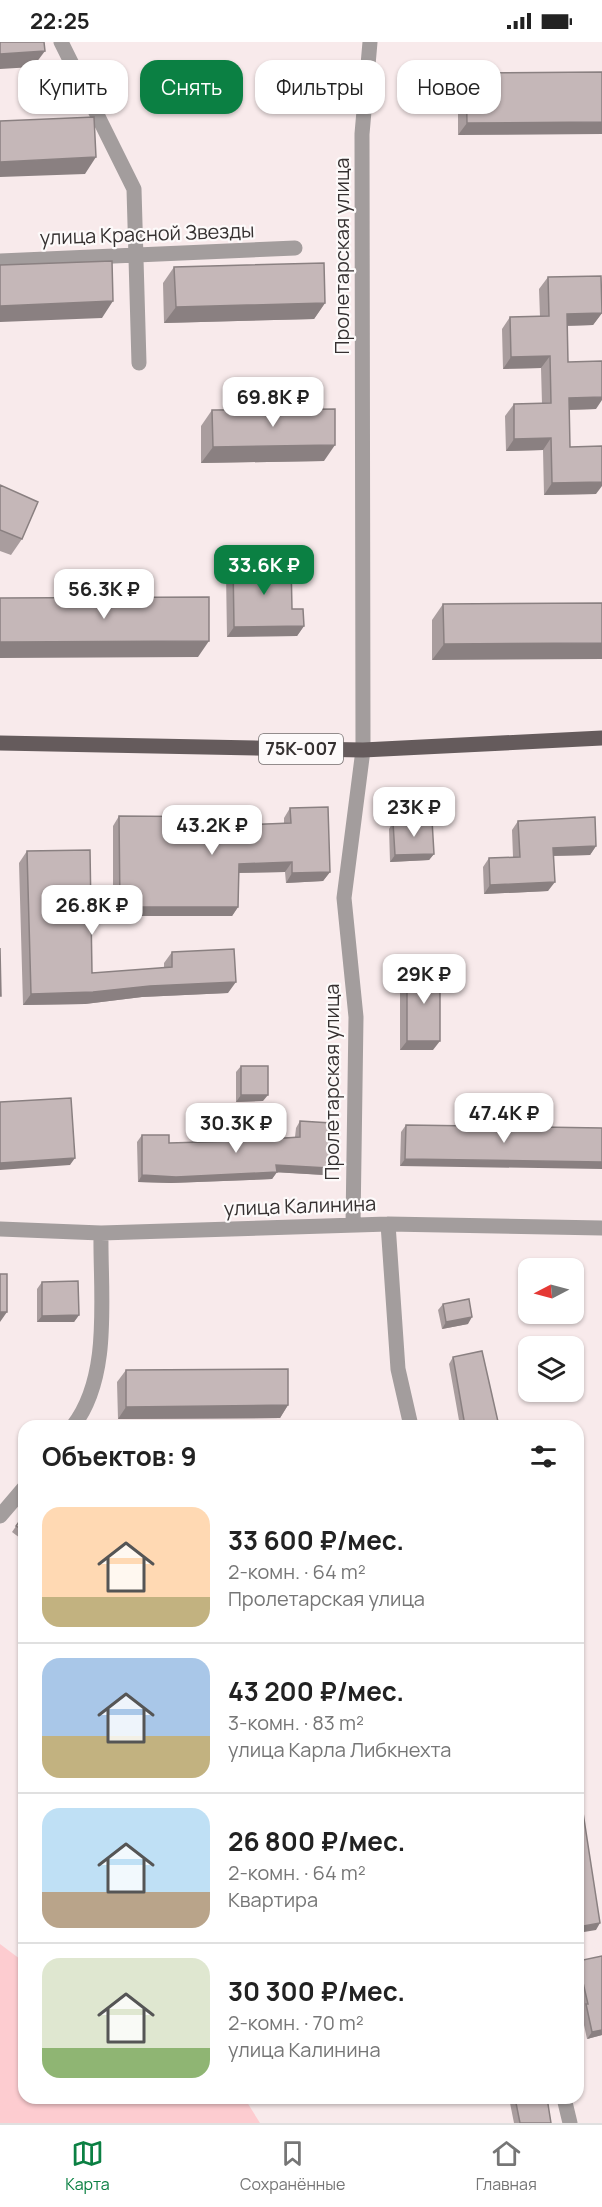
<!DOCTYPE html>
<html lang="ru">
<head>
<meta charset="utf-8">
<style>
	body { margin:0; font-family:Manrope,sans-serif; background:#f6f6f6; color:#222; height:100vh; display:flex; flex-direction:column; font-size:22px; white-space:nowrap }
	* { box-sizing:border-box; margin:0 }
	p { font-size:20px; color:#767676 }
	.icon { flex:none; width:33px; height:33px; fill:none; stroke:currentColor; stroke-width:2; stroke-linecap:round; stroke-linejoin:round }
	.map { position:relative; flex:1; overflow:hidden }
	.drawer { position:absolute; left:18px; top:1378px; width:566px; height:684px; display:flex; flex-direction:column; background:#fff; border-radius:18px; box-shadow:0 2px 4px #0004 }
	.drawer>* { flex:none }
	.hud { position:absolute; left:18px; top:18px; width:567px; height:54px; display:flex; gap:12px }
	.needle { width:39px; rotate:264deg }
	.fabs { position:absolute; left:518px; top:1216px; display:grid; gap:12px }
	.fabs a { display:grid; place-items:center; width:66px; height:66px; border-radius:12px; background:#fff; box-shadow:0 2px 4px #0004; font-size:30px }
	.price { position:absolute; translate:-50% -51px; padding:0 14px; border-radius:12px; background:#fff; color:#222; font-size:20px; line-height:39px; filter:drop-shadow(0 2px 3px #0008) }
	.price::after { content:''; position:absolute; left:50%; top:36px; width:18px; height:14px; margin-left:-9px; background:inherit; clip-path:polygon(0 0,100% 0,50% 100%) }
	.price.active { background:#0b8043; color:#fff }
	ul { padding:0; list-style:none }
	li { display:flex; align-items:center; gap:18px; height:150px; padding:0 24px }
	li+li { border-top:2px solid #e0e0e0 }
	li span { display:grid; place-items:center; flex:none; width:168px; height:120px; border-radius:18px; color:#555 }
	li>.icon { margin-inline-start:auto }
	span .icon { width:72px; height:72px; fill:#fffc; stroke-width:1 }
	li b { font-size:26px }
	h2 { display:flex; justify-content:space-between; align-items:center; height:72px; padding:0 24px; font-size:26px }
	.tag { padding:0 21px; border-radius:18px; background:#fff; box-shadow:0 2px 4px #0004; font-size:21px; line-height:54px }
	.tag.active { background:#0b8043; color:#fff }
	.status { display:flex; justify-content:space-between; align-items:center; height:42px; padding:0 30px; background:#fff; direction:ltr }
	.status svg { height:16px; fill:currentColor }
	.dock { display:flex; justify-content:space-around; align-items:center; height:84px; border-top:2px solid #e0e0e0; background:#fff; font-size:16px; color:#767676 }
	.dock a { display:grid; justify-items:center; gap:3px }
	.dock .active { color:#0b8043 }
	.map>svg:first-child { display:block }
	.green { fill:#fdccd0 }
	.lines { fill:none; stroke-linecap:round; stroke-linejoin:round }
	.minor { stroke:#a39d9d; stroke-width:15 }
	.major { stroke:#655b5c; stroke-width:15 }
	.wall { fill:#a99d9e }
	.shaded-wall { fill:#8a8081 }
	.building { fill:#c5b7b8; stroke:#8a8081; stroke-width:1.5 }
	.labels { text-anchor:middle; stroke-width:4.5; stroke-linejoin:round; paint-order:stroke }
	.shield { fill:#fdfafa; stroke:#726d6d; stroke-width:1.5 }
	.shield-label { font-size:18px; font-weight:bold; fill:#363131 }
	.street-label { font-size:20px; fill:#363131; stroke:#fdfafa }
</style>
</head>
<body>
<div class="status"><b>22:25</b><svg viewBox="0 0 49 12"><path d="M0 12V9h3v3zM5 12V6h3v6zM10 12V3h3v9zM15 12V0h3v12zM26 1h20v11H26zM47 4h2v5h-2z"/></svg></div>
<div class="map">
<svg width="602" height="2081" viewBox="0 0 602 2081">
	<rect width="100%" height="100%" fill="#f8eaeb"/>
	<path class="green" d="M0,1902L24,1920V2056L245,2057L260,2081H0Z"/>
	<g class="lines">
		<path class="minor" d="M61,0L134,147L139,321
			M0,219L295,206
			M353,1182L356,975L344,856L363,708L362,92L370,0
			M388,1182L398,1327L411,1384
			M0,1187L101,1191L388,1182L602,1186
			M73,1384C112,1334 100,1252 101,1191
			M0,1474L24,1446
			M564,2056L570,2081"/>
		<path class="major" d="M0,701L363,708L602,696"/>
	</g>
	<path class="wall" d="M602,30L458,93V43L466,31Z
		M174,225L325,261L314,277L164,281L163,241Z
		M548,235L602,271L593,283L567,284L568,320L596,367L569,368L570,405L596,452L544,453L543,408L506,409L505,374L514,362H542L541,326L503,327L502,287L510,275H540L539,247Z
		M212,368L324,419L201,421V384Z
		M0,443L22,497L11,513L0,509Z
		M233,521L292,567L304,584L297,594L227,595L226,531Z
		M602,561L432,618V578L443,562Z
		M290,766L330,830L323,839L286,841L285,830L239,831L238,865L232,874H113V784L119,774L238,783L284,781V776Z
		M518,779L596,804L590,813L554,814L548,849L484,852L483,825L489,816L513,815L512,788Z
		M393,780L434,812L429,818L390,820L389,787Z
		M27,809L92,931L164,926V921L172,910L228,951L142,955L85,962L23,963L19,821Z
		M407,927L433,1008H400V936Z
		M241,1024L263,1059L236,1060V1030Z
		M300,1079L328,1126L324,1133L277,1130L272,1137L171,1141L138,1140L137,1100L142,1093L169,1101L238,1099L295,1095L296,1086Z
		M406,1083L602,1086L400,1124L401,1090Z
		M42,1240L79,1273L74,1280H37V1247Z
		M443,1262L468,1282L442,1287L438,1268Z
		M453,1315L499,1384H460L449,1322Z
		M126,1328L288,1363L280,1376L118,1377L117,1340Z
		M24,1473V1499L12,1490Z
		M578,1919L602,1993L587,1997L581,1969L583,1966L578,1944Z
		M509,2056H547L551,2081H514Z"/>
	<path class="shaded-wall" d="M45,9L33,25L0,27V12Z
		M602,80V92L458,93L467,81Z
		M96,115L85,132L0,135V120Z
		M113,259L102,276L0,280V264Z
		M325,261L314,277L164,281L176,265Z
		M602,271L593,283L558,284L567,272Z
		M550,314L541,326L503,327L511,315Z
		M602,355V358L596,367L560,368L569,356Z
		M551,396L543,408L506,409L514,397Z
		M335,403L324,419L201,421L213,405Z
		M602,440V444L596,452L544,453L552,441Z
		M304,584L297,594L227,595L234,585Z
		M209,599L198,615L0,616V600Z
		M602,601V617L432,618L444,602Z
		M596,804L590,813L547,814L553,806Z
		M434,812L429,818L390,820L395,813Z
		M292,820L285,830L232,831L239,822Z
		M330,830L323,839L286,841L292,831Z
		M555,840L548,849L484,852L490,843Z
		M120,865H238L232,874H113Z
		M236,940L228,951L142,955L85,962L23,963L31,952L150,944Z
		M407,999H440L433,1008H400Z
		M241,1053H268L263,1059L236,1060Z
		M75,1116L70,1123L0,1128V1121Z
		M405,1117L602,1120V1127L400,1124Z
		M276,1123L328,1126L324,1133L272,1130Z
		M277,1130L272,1137L171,1141L138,1140L142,1133Z
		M0,1270H7L0,1280Z
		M79,1273L74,1280H37L42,1274Z
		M472,1275L468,1282L442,1287L446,1280Z
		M288,1363L280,1376L118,1377L126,1365Z
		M600,1881L596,1888L578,1891V1885Z
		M602,1988V1993L587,1997L592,1990Z"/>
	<path class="building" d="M0,0H44L45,9L0,12Z
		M602,30V80L467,81L466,31Z
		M94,75L96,115L0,120V79Z
		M112,219L113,259L0,264V223Z
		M324,221L325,261L176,265L174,225Z
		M601,234L602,271L567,272L568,320L602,319V355L569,356L570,405L602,404V440L552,441L551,396L514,397V362L551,361L550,314L511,315L510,275L549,274L548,235Z
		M335,367V403L213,405L212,368Z
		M0,443L38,460L22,497L0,488Z
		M291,520L292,567H303L304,584L234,585L233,521Z
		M209,555V599L0,600V556Z
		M602,561V601L444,602L443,562Z
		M328,765L330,830L292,831V820L239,822L238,865H120L119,774L238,775V783L291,781L290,766Z
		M595,775L596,804L553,806L555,840L490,843L489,816L520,815L518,779Z
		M432,778L434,812L395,813L393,780Z
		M90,808L92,931L172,925V910L234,907L236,940L150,944L93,950L31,952L27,809Z
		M0,906L1,954H0Z
		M407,927H440V999H407Z
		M241,1024H268V1053H241Z
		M71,1056L75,1116L0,1121V1060Z
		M300,1079L331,1081L328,1126L276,1123L277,1130L176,1135L142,1133V1093H169V1101L238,1099L300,1095Z
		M406,1083L602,1086V1120L405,1117Z
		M0,1232H7V1270H0Z
		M78,1239L79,1273L42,1274V1240Z
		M469,1257L472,1275L446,1280L443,1262Z
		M482,1309L499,1384H465L453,1315Z
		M288,1327V1363L126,1365V1328Z
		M24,1473V1489L16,1484Z
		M578,1738L600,1881L578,1885Z
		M602,1914V1988L592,1990L586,1962H588L578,1919Z
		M515,2056H547L551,2081H520Z"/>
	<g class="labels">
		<rect class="shield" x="259" y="692" width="84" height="30" rx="4.5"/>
		<g class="shield-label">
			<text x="301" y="713">75К-007</text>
		</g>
		<g class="street-label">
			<text transform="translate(147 192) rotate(-2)" y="7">улица Красной Звезды</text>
			<text transform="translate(342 214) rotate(-90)" y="7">Пролетарская улица</text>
			<text transform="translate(332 1040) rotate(-90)" y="7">Пролетарская улица</text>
			<text transform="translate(300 1164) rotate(-2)" y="7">улица Калинина</text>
		</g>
	</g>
</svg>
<div class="fabs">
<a><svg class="needle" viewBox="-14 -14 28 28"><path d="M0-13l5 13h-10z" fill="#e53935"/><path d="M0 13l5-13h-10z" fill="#767676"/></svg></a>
<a><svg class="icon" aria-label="layers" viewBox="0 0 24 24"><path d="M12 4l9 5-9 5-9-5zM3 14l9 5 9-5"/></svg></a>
</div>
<b class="price" style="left:273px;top:386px">69.8K ₽</b>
<b class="price active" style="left:264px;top:554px">33.6K ₽</b>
<b class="price" style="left:104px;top:578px">56.3K ₽</b>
<b class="price" style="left:414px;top:796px">23K ₽</b>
<b class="price" style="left:212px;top:814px">43.2K ₽</b>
<b class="price" style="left:92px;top:894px">26.8K ₽</b>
<b class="price" style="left:424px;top:963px">29K ₽</b>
<b class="price" style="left:504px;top:1102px">47.4K ₽</b>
<b class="price" style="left:236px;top:1112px">30.3K ₽</b>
<div class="hud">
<a class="tag">Купить</a>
<a class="tag active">Снять</a>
<a class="tag">Фильтры</a>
<a class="tag">Новое</a>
</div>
<section class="drawer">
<h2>Объектов: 9<svg class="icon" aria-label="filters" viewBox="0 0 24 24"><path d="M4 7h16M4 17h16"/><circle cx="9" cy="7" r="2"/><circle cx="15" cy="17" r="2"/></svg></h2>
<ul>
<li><span style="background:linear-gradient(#ffd9b3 75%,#c2b280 0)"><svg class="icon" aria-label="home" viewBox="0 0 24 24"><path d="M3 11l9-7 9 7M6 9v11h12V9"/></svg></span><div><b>33 600 ₽/мес.</b><p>2-комн. · 64 m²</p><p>Пролетарская улица</p></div></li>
<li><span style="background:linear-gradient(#a9c7e8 65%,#c2b280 0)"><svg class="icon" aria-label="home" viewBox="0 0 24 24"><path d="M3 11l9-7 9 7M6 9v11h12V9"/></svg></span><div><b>43 200 ₽/мес.</b><p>3-комн. · 83 m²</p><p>улица Карла Либкнехта</p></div></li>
<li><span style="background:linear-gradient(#bfe0f5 70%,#b9a48a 0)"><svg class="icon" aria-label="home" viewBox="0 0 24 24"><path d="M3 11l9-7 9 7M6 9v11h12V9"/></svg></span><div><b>26 800 ₽/мес.</b><p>2-комн. · 64 m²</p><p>Квартира</p></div></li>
<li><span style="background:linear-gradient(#dfe7d0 75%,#8fb573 0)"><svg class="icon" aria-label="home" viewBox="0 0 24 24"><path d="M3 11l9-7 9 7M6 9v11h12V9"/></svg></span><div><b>30 300 ₽/мес.</b><p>2-комн. · 70 m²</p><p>улица Калинина</p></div></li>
</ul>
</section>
</div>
<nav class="dock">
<a class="active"><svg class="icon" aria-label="map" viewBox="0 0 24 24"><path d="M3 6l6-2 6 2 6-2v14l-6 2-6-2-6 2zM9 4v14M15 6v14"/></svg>Карта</a>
<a><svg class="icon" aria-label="saved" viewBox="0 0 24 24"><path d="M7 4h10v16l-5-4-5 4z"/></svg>Сохранённые</a>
<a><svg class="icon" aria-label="home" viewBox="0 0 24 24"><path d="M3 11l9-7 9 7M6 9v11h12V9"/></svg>Главная</a>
</nav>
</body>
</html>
